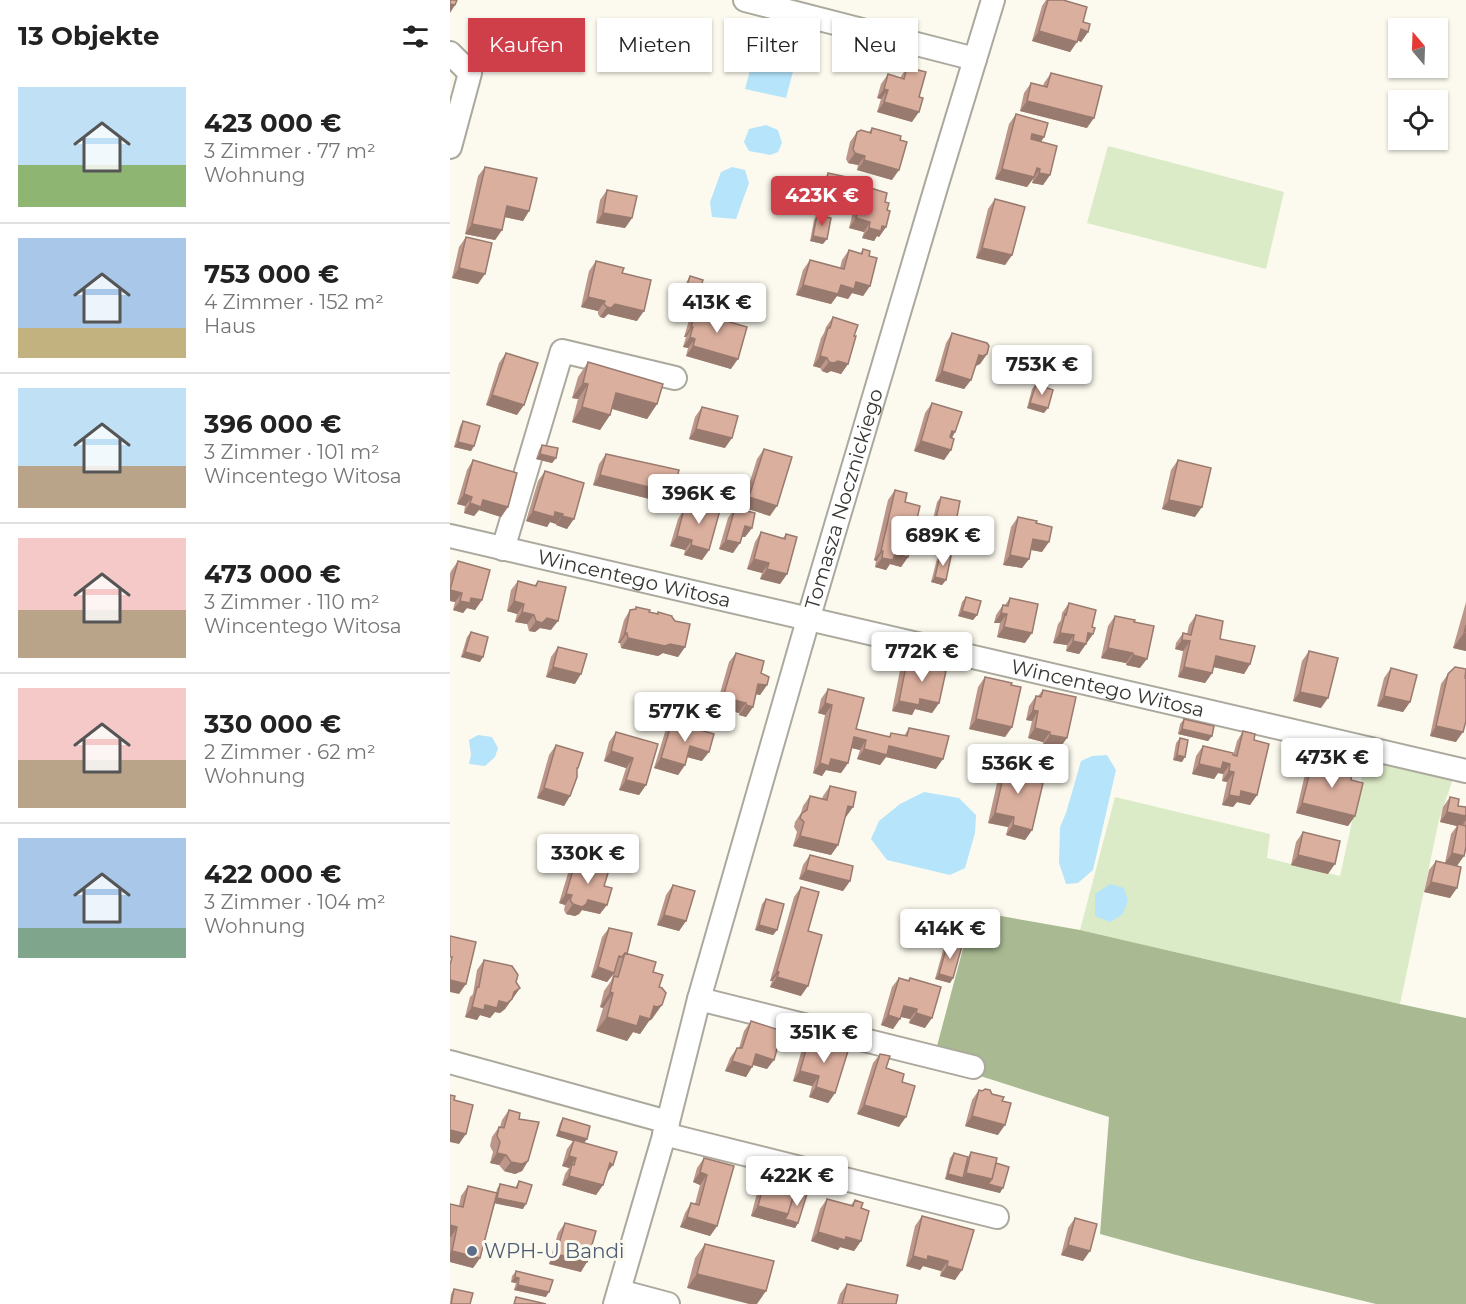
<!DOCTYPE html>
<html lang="de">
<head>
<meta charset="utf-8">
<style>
	body { margin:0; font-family:Montserrat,sans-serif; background:#f6f6f6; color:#222; height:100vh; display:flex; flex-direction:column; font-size:22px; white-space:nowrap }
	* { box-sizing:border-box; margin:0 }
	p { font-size:20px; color:#767676 }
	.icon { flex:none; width:33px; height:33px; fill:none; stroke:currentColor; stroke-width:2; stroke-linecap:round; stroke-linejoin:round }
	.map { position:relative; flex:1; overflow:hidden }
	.panel { display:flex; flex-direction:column; background:#fff; width:450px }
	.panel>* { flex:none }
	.top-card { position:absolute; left:18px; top:18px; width:570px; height:54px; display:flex; gap:12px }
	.needle { width:39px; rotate:341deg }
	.tools { position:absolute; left:938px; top:18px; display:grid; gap:12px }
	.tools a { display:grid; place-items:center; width:60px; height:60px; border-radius:0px; background:#fff; box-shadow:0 2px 4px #0004; font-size:30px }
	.price { position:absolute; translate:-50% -51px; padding:0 14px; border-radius:6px; background:#fff; color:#222; font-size:20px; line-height:39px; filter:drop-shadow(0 2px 3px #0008) }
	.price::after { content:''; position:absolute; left:50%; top:36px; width:18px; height:14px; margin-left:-9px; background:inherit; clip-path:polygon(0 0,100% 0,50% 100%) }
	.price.current { background:#cf3f4a; color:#fff }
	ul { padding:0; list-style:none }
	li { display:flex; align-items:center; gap:18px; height:150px; padding:0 18px }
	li+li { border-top:2px solid #e0e0e0 }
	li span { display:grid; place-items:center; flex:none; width:168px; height:120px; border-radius:0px; color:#555 }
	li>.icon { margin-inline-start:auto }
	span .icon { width:72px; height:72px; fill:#fffc; stroke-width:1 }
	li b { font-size:26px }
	h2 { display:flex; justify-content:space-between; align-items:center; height:72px; padding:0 18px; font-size:26px }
	.tag { padding:0 21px; border-radius:0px; background:#fff; box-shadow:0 2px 4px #0004; font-size:21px; line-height:54px }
	.tag.current { background:#cf3f4a; color:#fff }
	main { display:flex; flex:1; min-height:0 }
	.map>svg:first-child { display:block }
	.green { fill:#dcebc7 }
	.forest { fill:#a9ba92 }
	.water { fill:#b5e4fb }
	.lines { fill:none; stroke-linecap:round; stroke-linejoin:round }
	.street-casing { stroke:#aba99e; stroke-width:26 }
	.street { stroke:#fff; stroke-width:22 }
	.wall { fill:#bc9688 }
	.shaded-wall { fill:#997a6f }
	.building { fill:#dbaf9e; stroke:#997a6f; stroke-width:1.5 }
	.service-dot { fill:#5c6f8a; stroke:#fcfaee; stroke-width:2 }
	.labels { text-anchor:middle; stroke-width:6; stroke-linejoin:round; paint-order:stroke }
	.street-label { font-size:20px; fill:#383733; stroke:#fcfaee }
	.service-label { font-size:20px; fill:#4e5e75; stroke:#fcfaee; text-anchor:start }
</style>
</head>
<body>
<main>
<section class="panel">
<h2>13 Objekte<svg class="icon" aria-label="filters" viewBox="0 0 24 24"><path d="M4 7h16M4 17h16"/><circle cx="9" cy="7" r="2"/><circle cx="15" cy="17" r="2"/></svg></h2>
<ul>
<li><span style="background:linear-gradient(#bfe0f5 65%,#8fb573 0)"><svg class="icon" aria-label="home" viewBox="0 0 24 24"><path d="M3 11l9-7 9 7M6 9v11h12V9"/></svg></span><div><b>423 000 €</b><p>3 Zimmer · 77 m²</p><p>Wohnung</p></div></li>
<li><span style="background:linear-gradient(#a9c7e8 75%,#c2b280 0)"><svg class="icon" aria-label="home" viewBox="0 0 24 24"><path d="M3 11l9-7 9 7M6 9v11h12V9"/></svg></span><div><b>753 000 €</b><p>4 Zimmer · 152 m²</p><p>Haus</p></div></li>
<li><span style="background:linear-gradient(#bfe0f5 65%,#b9a48a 0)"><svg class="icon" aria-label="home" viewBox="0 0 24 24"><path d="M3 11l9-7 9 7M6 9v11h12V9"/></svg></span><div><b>396 000 €</b><p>3 Zimmer · 101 m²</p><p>Wincentego Witosa</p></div></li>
<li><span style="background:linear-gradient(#f6c9c9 60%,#b9a48a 0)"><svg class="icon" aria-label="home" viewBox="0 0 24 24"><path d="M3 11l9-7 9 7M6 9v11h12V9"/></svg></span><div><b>473 000 €</b><p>3 Zimmer · 110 m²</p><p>Wincentego Witosa</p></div></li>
<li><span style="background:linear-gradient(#f6c9c9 60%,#b9a48a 0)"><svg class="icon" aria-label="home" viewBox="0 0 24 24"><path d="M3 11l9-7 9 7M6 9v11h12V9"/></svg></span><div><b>330 000 €</b><p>2 Zimmer · 62 m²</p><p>Wohnung</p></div></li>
<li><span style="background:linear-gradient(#a9c7e8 75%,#7fa58c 0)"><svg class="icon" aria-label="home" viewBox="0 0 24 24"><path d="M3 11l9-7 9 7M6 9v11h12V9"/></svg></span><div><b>422 000 €</b><p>3 Zimmer · 104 m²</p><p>Wohnung</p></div></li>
</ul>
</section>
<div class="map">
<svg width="1016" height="1304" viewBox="0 0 1016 1304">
	<rect width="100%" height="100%" fill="#fcfaee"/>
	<path class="green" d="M658,146L834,192L816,269L637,223Z
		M917,754L1006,770L989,820L950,1004L630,930L665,797L820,834L817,858L890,876Z"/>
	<path class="forest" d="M523,911L630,930L950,1004L1016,1018V1304H926L741,1259L650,1234L659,1117L483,1061Z"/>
	<path class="water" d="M308,41L349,49L336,98L295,89Z
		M316,125L328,130L332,143L328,152L320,155L299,151L294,142L299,129Z
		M282,167L295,170L299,183L286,219L262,217L260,202L271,172Z
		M28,735L42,737L48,748L45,757L35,766L19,764L21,755L19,740Z
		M657,755L666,770L643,870L628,883L616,884L609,863L610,827L616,813L631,761L642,756Z
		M474,792L509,798L526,815L525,833L515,868L500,875L437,860L421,839L429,821L450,804Z
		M660,884L674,888L678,901L672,915L660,922L645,916V894Z"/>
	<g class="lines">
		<defs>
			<g id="street">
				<path d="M295,0L525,59"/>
				<path d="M0,53L20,73L0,147"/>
				<path id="s1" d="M0,536L1016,771"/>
				<path d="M53,549L112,351L225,378"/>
				<path d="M249,999L523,1067"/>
				<path d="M0,1062L218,1122"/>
				<path d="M214,1134L547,1217"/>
				<path d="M169,1291L218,1304"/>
				<path id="s2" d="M165,1304L218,1122L249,999L358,620L487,184L543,0"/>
			</g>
		</defs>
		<use href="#street" class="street-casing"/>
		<use href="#street" class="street"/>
	</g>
	<path class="wall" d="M596,0H613L633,22L638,32L631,42L628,40L620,52L582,41L592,6Z
		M457,67L462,122L427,112L431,99L427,98L431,84L438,74L450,78Z
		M601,73L637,128L570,111L574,93L581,83L593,86L594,83Z
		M566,114L594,137L591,142L600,175L593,185L582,183L583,179L577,187L545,179L559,124Z
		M422,128L442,180L407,170L408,165L398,163L396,159L400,142L407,132H419Z
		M35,167L79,211L73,221L55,217L52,230L45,240L15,234L28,176Z
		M378,173L391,193L372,189L375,178Z
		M414,186L435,202L437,210L436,227L429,237L427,236L424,241L412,238L414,232L399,228L407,196Z
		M157,190L182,218L175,228L146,223L150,200Z
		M545,199L562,255L555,265L526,258L538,209Z
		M367,215L373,244L360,241L364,220Z
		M16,237L28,284L2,278L9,247Z
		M413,249L419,256L420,286L413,296L402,293L398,299L387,296L381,304L346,295L353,270L360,260L390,268L392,260L399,250L410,254Z
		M146,261L172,273L187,321L158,314L154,318L150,317L148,314V311L131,307L139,271Z
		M240,276L244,303L231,298L237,281Z
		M247,307L259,316L281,369L236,356L238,348L233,347L236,337H234L240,317Z
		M383,317L398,364L391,374L381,371L377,373L372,371L370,368L363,366L371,338L374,333L376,327Z
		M502,333L537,354L530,364L525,365L521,380L514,389L485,381L496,343Z
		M56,353L67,415L36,405L49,363Z
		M138,362L207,404L197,419L162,409L160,415L150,430L122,422L128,399L122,398L128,377Z
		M586,384L594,413L577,408L582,389Z
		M482,403L505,432L502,438L501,450L494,460L464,451L475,413Z
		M252,407L275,448L239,439L245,417Z
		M13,421L24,446L21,451L4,447L10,426Z
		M92,445L106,458L102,463L86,459L89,450Z
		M314,449L320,516L292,507L307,459Z
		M156,454L223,493L216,503L143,485L149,464Z
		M23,460L58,507L51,517L29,510L24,516L14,513L15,506L7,504L17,470Z
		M728,460L745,517L712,509L721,470Z
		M95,471L134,483L117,529L106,525V524L100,522L97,527L76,521L88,481Z
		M445,490L455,502L458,557L451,567L440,564L436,570L425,567L426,561L424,560L438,500Z
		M491,497L506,522L502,527L482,523L487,502Z
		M243,503L259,550L252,560L234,555L235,550L220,546L228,519L234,509L238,510Z
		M285,508L302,528L295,537H292L283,553L269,549L278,518Z
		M568,517L586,523L592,552L581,550L579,559L572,568L553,565L561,527Z
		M311,532L333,538L336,534L337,574L330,584L310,579L312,573L297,569L305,542Z
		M490,554L496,580L492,585L481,582L487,559Z
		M8,561L32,600L25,610L17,608L13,613L3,610L5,602L0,601V574L1,571Z
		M68,581L84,586L88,581L101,630L90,628L85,632L79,631L77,624L65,622L67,614L57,611L61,590Z
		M516,597L527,615L523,620L508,616L512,602Z
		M560,598L575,643L547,637L550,623H544L546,615L553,605H555Z
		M1016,602V651L1003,648Z
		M619,603L642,627L643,634L629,654L616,651L617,645L603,643L608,624L611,620L612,613Z
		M186,607L199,612L222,617L235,647L228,657L213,653L208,656L171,648L170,643H168L174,620L180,610L185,609Z
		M746,615L770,639L800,664L794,674L763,667L762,673L755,683L728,677L733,651L725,649L726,643L733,633L737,634L739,625Z
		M665,616L684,622L690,668L676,665V663L651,658L658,626Z
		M21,632L30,662L11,657L17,637Z
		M108,647L125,684L96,677L101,657Z
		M859,651L871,708L843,701L852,661Z
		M286,653L311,673L317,685L310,695L305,694L303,707L296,717L289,715V713L266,707L279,662Z
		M472,658L480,667L489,703L482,713L465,709L462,715L442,711L450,670L457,661L469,663Z
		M941,668L960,702L953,712L927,706L934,678Z
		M998,674L1006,742L980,736L991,684Z
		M535,677L562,727L555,737L519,729L528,687Z
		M378,689L406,729L439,737L441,733L454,736L459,728L486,769L436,757L430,765L407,759L410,750L402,748L398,763L391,773L376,770L372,776L363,773L375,715L368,713L371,699Z
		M593,690L610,748L593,745V742L578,738L582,721L576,720L579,706L586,696H588Z
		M734,719L762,736L758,741L728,734L730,724Z
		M222,722L252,761L237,757L235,765L228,775L204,768L215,732Z
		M793,731L804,740L807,795L800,805L787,802L783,807L772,805L777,782L772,781L773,774L768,773L764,779L742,774L746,756L753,746L783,756L787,741Z
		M166,732L208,744L196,785L189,795L169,790L176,768L154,761L159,742Z
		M730,738L732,762L723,760L726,743Z
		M106,745L127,770L120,796L114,806L87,798L99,755Z
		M559,751L582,830L575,840L556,835L558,827L538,823L552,761Z
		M874,761L891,771L905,816L898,826L846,813L855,774L862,764L871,766Z
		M380,786L403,807L395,817L388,845L381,855L343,846L347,832L344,827L345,822L351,813L353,806L360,796L372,799L373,796Z
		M1000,797L1008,806L1016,807V847L995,863L1001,834L1007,826L990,822L993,807Z
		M853,832L878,874L841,865L846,842Z
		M360,855L400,881L393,891L349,879L353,865Z
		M126,860L154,886L150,914L132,910L129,914L125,916L116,914L114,910L115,905L109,903L119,870Z
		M986,861L1000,898L974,892L979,870Z
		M223,885L236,921L229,931L207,925L216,895Z
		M351,887V996L320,987L322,981H320L344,897Z
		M316,899L327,930L323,935L305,930L312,904Z
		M159,928L177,954L203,972L209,987L202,1019L199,1021L190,1034L183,1032L177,1041L146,1031L153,1008L150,1007L154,991L161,981L163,975L157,982L141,977L152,937Z
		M498,942L503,978L500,983L485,979L494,947Z
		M34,960L66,982L70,988L55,1009L50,1013L45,1012L40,1018L30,1015L27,1020L15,1017L20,997L23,994L27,970Z
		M449,978L458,980L460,978L475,1028L459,1023L460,1019L451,1017L443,1029L431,1025L442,987Z
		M301,1021L317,1069L303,1065L296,1077L275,1071L280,1058L287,1048H289L294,1031Z
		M359,1039L385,1093L378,1103L359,1097L362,1086L343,1081L352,1049Z
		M430,1054L436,1068L452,1082L449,1127L407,1114L423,1063Z
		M529,1090L548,1135L515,1126L522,1100Z
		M59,1110L69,1119L78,1161L72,1171L65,1174L54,1171L49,1165L40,1163L43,1152L40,1146L42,1137L49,1127H50L52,1120Z
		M113,1118L137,1139L134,1143L156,1174L153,1185L146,1195L112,1185L115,1174L119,1168L112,1166L117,1149L123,1141L106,1136L110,1123Z
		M521,1152L546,1163L550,1193L495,1179L500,1158L504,1153L518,1157Z
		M254,1158L267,1226L260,1236L230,1227L235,1213L241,1203L245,1204L250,1185L243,1182L247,1168Z
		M327,1175L345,1190L348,1223L345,1228L301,1216L307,1193L314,1183L320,1185Z
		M69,1181L73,1209L45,1203L30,1258L23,1268L0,1262V1204L9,1206L11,1196L18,1186L46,1193L47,1189L50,1184L65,1188Z
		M377,1199L401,1205L405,1200L411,1208V1241L404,1251L390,1247L388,1250L361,1241L370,1209Z
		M472,1216L524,1230L505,1280L490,1276L491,1271L473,1266L470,1270L456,1266L465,1226Z
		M625,1218L633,1261L611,1255L618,1228Z
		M115,1223L131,1272L99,1264L108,1233Z
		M255,1244L324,1261L237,1288L245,1258Z
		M66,1271L96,1297L64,1290L66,1283L61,1282L62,1276Z
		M397,1284L446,1304H387L390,1294Z
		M4,1289L20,1304H0L1,1294Z"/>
	<path class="shaded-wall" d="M0,4L5,5L0,13Z
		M631,29L638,32L631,42L624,39Z
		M589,31L627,42L620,52L582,41Z
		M434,89L438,90L431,99L427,98Z
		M577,101L644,118L637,128L570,111Z
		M434,102L469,112L462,122L427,112Z
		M582,134L594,137L587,147L575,144Z
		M405,153L415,156L408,165L398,163Z
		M414,160L449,170L442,180L407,170Z
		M587,168L590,169L577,187L545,179L552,169Z
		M589,173L600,175L593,185L582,183Z
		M376,184L394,188L391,193L372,189Z
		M57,206L79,211L73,221L50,216Z
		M153,213L182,218L175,228L146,223Z
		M406,218L420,222L414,232L399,228Z
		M22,224L52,230L45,240L15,234Z
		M432,226L436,227L429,237L427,236L424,241L412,238L419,228Z
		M363,236L377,239L373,244L360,241Z
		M532,248L562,255L555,265L526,258Z
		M9,268L35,274L28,284L2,278Z
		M406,282L420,286L413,296L402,293L398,299L387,296L381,304L346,295L353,285H391Z
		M235,293L247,298L244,303L231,298Z
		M138,297L155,301L148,311L131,307Z
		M165,304L194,311L187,321L158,314L154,318L150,317L157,307Z
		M241,327H243L236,337H234Z
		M240,337L245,339L238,348L233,347Z
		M243,346L288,359L281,369L236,356Z
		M537,354L530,364L526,366L522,365L529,355Z
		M370,356L377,358L370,368L363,366Z
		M388,361L398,364L391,374L381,371L377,373L372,371L379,362Z
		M492,371L521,380L514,389L485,381Z
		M133,383L138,384L128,399L122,398Z
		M166,393L207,404L197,419L156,407Z
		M42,395L74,405L67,415L36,405Z
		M580,403L598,408L594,413L577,408Z
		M132,407L160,415L150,430L122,422Z
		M246,429L282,438L275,448L239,439Z
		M502,431L505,432L499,442Z
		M471,441L501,450L494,460L464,451Z
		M8,442L24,446L21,451L4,447Z
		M90,454L106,458L102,463L86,459Z
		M150,475L223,493L216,503L143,485Z
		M14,494L22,497L15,506L7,504Z
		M299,497L327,506L320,516L292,507Z
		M33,500L58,507L51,517L29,510L24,516L14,513L20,503Z
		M719,500L752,507L745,517L712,509Z
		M83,511L105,512L113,514L106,524L100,522L97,527L76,521Z
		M112,516L124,519L117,529L106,525Z
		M486,518L506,522L502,527L482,523Z
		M295,526L302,528L295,537L288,536Z
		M227,536L242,540L235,550L220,546Z
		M583,539L599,542L592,552L576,549Z
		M276,540L290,543L283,553L269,549Z
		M241,545L259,550L252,560L234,555Z
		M431,551H433L426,561L424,560Z
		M445,554L458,557L451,567L440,564L436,570L425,567L432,558Z
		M560,555L579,559L572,568L553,565Z
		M304,559L319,563L312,573L297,569Z
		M317,569L337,574L330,584L310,579Z
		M485,577L496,580L492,585L481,582Z
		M0,590L12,593L5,602L0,601Z
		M21,598L32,600L25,610L17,608L13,613L3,610L10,601Z
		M64,601L74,604L67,614L57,611Z
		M512,611L527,615L523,620L508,616Z
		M72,612L84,615L77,624L65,622Z
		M551,613L557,614L550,623H544Z
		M97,618L108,621L101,630L90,628L85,632L79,631L86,621Z
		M554,627L582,633L575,643L547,637Z
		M175,633H177L170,643H168Z
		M610,633L624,635L617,645L603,643Z
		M638,633L643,634L636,644L631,643Z
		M1014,633L1016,634V651L1003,648Z
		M178,638L220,644L235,647L228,657L213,653L208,656L171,648Z
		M732,640L740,641L733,651L725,649Z
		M623,641L636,644L629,654L616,651Z
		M658,648L683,653L676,663L651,658Z
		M15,652L33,657L30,662L11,657Z
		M683,655L697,659L690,668L676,665Z
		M766,656L800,664L794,674L759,666Z
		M103,667L131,674L125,684L96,677Z
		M734,667L762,673L755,683L728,677Z
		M308,684L317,685L310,695L301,693Z
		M850,692L878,698L871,708L843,701Z
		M934,696L960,702L953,712L927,706Z
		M273,697L296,703L289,713L266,707Z
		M470,699L489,703L482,713L465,709L462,715L442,711L449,701Z
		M375,703L382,705L375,715L368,713Z
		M296,705L303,707L296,717L289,715Z
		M583,710L588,711L582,721L576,720Z
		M526,719L562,727L555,737L519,729Z
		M986,726L1013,732L1006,742L980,736Z
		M585,728L600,732L593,742L578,738Z
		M732,729L762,736L758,741L728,734Z
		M600,735L617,738L610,748L593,745Z
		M404,737L416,740L410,750L397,747Z
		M240,746L259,752L252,761L233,756Z
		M439,746L493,759L486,769L436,757L430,765L407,759L414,749Z
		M161,751L183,758L176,768L154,761Z
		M727,755L735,757L732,762L723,760Z
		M211,758L235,765L228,775L204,768Z
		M381,759L398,763L391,773L376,770L372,776L363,773L370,763Z
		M773,762L780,764L773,774L768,773L764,779L742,774L749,764Z
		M779,771L784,772L777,782L772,781Z
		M176,780L196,785L189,795L169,790Z
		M94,788L120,796L114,806L87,798Z
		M791,791L807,795L800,805L787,802L783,807L772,805L779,795Z
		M852,803L905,816L898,826L846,813Z
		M398,806L403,807L396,817L391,816Z
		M997,812L1016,816V820L1011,827L1008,824L1007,826L990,822Z
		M545,813L564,817L558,827L538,823Z
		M563,825L582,830L575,840L556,835Z
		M350,836L388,845L381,855L343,846Z
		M1002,853L1014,856L1007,866L995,863Z
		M848,855L885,864L878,874L841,865Z
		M356,870L400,881L393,891L349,879Z
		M981,882L1007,888L1000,898L974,892Z
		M116,894L122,895L115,905L109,903Z
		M138,900L157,905L150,914L132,910L129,914L125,916L116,914L123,904Z
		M214,915L236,921L229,931L207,925Z
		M309,925L327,930L323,935L305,930Z
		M148,967L164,973L157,982L141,977Z
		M327,971L329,972L322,981H320Z
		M489,974L503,978L500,983L485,979Z
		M327,977L358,986L351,996L320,987Z
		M0,980L16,984L9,994L0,992Z
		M70,988L63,998L57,1002L64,992Z
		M160,992L163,993L153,1008L150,1007Z
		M62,999L55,1009L50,1013L45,1012L40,1018L30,1015L27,1020L15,1017L22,1007Z
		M212,1005L202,1019L199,1021L190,1034L183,1032L177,1041L146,1031L157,1017L190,1016L204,1006Z
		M454,1006L467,1009L460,1019L447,1016Z
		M466,1013L482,1018L475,1028L459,1023Z
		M438,1015L450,1019L443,1029L431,1025Z
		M306,1054L324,1060L317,1069L300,1064Z
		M282,1061L302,1067L296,1077L275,1071Z
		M350,1071L369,1076L362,1086L343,1081Z
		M366,1087L385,1093L378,1103L359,1097Z
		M414,1105L456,1117L449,1127L407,1114Z
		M522,1116L555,1125L548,1135L515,1126Z
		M0,1130L16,1134L9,1144L0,1142Z
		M109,1131L137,1139L133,1144L106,1136Z
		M47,1153L56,1155L49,1165L40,1163Z
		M119,1156L126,1158L119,1168L112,1166Z
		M78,1161L72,1171L65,1174L54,1171L61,1162Z
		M160,1163L163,1165L156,1174Z
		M250,1172L257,1175L250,1185L243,1182Z
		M516,1173L542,1179L553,1188L550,1193L509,1183Z
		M498,1174L513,1178L509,1183L495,1179Z
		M119,1176L153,1185L146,1195L112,1185Z
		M47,1198L76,1204L73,1209L43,1203Z
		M308,1206L338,1214L348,1223L345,1228L301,1216Z
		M237,1217L267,1226L260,1236L230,1227Z
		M0,1225L7,1227L1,1237H0Z
		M368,1232L396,1237L411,1241L404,1251L390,1247L388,1250L361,1241Z
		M618,1245L640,1251L633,1261L611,1255Z
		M2,1251L30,1258L23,1268L0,1262V1253Z
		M106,1254L137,1262L131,1272L99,1264Z
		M463,1256H478L498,1261L491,1271L473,1266L470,1270L456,1266Z
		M497,1266L512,1270L505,1280L490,1276Z
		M247,1274L316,1291L307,1304H299L237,1288Z
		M65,1277L69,1278L66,1283L61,1282Z
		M68,1285L99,1292L96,1297L64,1290Z"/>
	<path class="building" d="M0,0H7L5,5L0,4Z
		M598,0H613L637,7L633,22L640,24L638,32L631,29L627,42L589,31Z
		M457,67L476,72L469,97L473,98L469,112L434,102L438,90L434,89L438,74L454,79Z
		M601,73L652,86L644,118L577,101L581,83L597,87Z
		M566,114L598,123L594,137L582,134L581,139L607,146L600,175L589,173L590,169L587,168L584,177L552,169Z
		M422,128L451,136L450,140L457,142L449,170L414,160L415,156L405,153L403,149L407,132L411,130L421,133Z
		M35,167L87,178L79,211L57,206L52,230L22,224Z
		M378,173L397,177L394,188L376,184Z
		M414,186L437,193L435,202L439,203L437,210L440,211L436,227L432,226L431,231L419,228L420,222L406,218Z
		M157,190L187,196L182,218L153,213Z
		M545,199L575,207L562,255L532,248Z
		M367,215L381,218L377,239L363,236Z
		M16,237L42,243L35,274L9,268Z
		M413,249L420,251L419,256L427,258L420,286L406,282L404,289L391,285L388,294L353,285L360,260L394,269L399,250L412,254Z
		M146,261L174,268L172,273L201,280L194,311L165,304L161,308L157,307L154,304L155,301L138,297Z
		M240,276L253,280L247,298L235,293Z
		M247,307L260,311L259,316L297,327L288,359L243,346L245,339L240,337L243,327H241Z
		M383,317L408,325L404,336H406L398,364L388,361L384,363L379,362L377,358L370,356L378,328H380Z
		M502,333L537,343L539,346L537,354L533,356L529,355L521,380L492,371Z
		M56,353L88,363L74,405L42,395Z
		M138,362L213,384L207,404L166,393L160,415L132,407L138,384L133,383Z
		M586,384L603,390L598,408L580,403Z
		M482,403L512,412L505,432L502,431L500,437L504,439L501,450L471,441Z
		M252,407L288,416L282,438L246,429Z
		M13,421L30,426L24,446L8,442Z
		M92,445L108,448L106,458L90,454Z
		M314,449L342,457L327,506L299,497Z
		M156,454L229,470L223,493L150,475Z
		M23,460L67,473L58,507L33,500L31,507L20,503L22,497L14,494Z
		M728,460L761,468L752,507L719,500Z
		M95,471L134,483L124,519L112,516L113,514L105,512L104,517L83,511Z
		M445,490L457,493L455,502L470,506L458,557L445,554L443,560L432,558L433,551H431Z
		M491,497L510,501L506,522L486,518Z
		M243,503L270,510L259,550L241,545L242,540L227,536L234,509L241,510Z
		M285,508L305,513L302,528L295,526L290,543L276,540Z
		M568,517L587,521L586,523L602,527L599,542L583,539L579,559L560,555Z
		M311,532L335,539L336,534L347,537L337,574L317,569L319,563L304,559Z
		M490,554L501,556L496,580L485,577Z
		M8,561L40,570L32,600L21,598L20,603L10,601L12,593L0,590Z
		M68,581L86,586L88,581L116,587L108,621L97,618L92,623L86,621L84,615L72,612L74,604L64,601Z
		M516,597L531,601L527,615L512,611Z
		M560,598L588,604L582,633L554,627L557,614L551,613L553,605L558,606Z
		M619,603L646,610L642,627L645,628L643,634L638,633L636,644L623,641L624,635L610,633L615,614L616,615Z
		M186,607L200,610L199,612L208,614V612L222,616V617L225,621L240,624L235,647L220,644L215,646L178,638L177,633H175L180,610L186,609Z
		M746,615L773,621L770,639L805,646L800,664L766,656L762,673L734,667L740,641L732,640L733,633L741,635Z
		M665,616L685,620L684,622L704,626L697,659L683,655V653L658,648Z
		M1016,625V634L1014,633Z
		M21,632L38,637L33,657L15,652Z
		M108,647L137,654L131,674L103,667Z
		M859,651L888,658L878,698L850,692Z
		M286,653L314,661L311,673L319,677L317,685L308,684L303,707L296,705V703L273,697Z
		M472,658L482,660L480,667L496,671L489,703L470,699L469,705L449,701L457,661L471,663Z
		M1005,667L1016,669L1015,678L1016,679V721L1013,732L986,726L998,674Z
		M941,668L967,675L960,702L934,696Z
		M535,677L562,683L561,685L571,687L562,727L526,719Z
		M378,689L414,698L406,729L440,737L441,733L457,736L459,728L499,736L493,759L439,746L437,755L414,749L416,740L404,737L398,763L381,759L379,766L370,763L382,705L375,703Z
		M593,690L626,697L617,738L600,735V732L585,728L588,711L583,710L586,696L591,697Z
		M734,719L764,726L762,736L732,729Z
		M222,722L264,734L259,752L240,746L235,765L211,758Z
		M793,731L805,734L804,740L819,744L807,795L791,791L790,797L779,795L784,772L779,771L780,764L773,762L771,769L749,764L753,746L783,753V755L787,756Z
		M166,732L208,744L196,785L176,780L183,758L161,751Z
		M730,738L738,740L735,757L727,755Z
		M106,745L133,753L128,768H127V777L120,796L94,788Z
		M559,751L572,754L567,777L593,783L582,830L563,825L564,817L545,813Z
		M874,761L893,766L891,771L902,773L901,780L913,783L905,816L852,803L862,764L873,766Z
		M380,786L406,792L403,807L398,806L388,845L350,836L354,822L350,818L352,813L357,810L360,796L377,800Z
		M1000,797L1009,799L1008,806L1016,807V816L997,812Z
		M1008,824L1016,826V847L1014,856L1002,853Z
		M853,832L890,841L885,864L848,855Z
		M360,855L403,866L400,881L356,870Z
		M126,860L159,870L154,886L162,888L157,905L138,900L136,904L132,907L123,904L120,900L122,895L116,894Z
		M986,861L1011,867L1007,888L981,882Z
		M223,885L245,891L236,921L214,915Z
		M351,887L369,892L358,931L372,935L358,986L327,977L329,972L327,971Z
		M316,899L334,904L327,930L309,925Z
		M159,928L182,933L177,954L175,953L172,957L169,956L164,973L148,967Z
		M0,936L26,942L16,984L0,980V965L2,957H0Z
		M498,942L512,946L503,978L489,974Z
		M175,953L206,962L203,972L213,975L209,987L212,988L216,993L212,1005L207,1007L204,1006L200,1019L190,1016L187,1026L157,1017L163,993L160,992L164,976L168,977Z
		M34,960L62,966L68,975L66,982L70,988L64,992L62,999L57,1003L49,1001L47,1008L35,1005L34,1010L22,1007L27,987H29Z
		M449,978L459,981L460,978L491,987L482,1018L466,1013L467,1009L454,1006L450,1019L438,1015Z
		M301,1021L332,1031L324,1060L306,1054L302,1067L282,1061L287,1048H292Z
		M359,1039L374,1043L373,1045L398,1051L385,1093L366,1087L369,1076L350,1071Z
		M430,1054L440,1056L436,1068L454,1074L452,1082L465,1086L456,1117L414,1105Z
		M535,1089L540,1090L542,1094L554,1097L552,1101L561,1103L555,1125L522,1116L529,1090L532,1091Z
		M0,1095L5,1096L4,1100L23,1105L16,1134L0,1130Z
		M59,1110L70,1113L69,1119L89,1122L78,1161L72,1164L61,1162L56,1155L47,1153L50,1142L47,1136L49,1127L54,1128Z
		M113,1118L140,1126L137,1139L109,1131Z
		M124,1140L167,1152L163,1165L160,1163L153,1185L119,1176L122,1164L124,1165L126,1158L119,1156Z
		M521,1152L547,1158L542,1179L516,1173Z
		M504,1153L518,1157L513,1178L498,1174Z
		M254,1158L284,1166L267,1226L237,1217L241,1203L249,1205L257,1175L250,1172Z
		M546,1163L559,1167L553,1188L538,1184L542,1179Z
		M327,1175L334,1177L333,1181L347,1185L338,1214L308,1206L314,1183L324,1187Z
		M69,1181L82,1185L76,1204L47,1198L50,1184L67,1188Z
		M18,1186L47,1193L30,1258L2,1251L7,1227L0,1225V1204L13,1207Z
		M345,1190L357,1194L348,1223L335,1219L338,1214Z
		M377,1199L403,1206L405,1200L413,1203L411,1208L419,1211L411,1241L396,1237L395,1240L368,1232Z
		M472,1216L524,1230L512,1270L497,1266L498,1261L478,1256L477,1260L463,1256Z
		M625,1218L647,1224L640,1251L618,1245Z
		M115,1223L146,1231L137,1262L106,1254Z
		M255,1244L324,1261L316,1291L247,1274Z
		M66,1271L103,1280L99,1292L68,1285L69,1278L65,1277Z
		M397,1284L448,1295L446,1304H392Z
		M4,1289L23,1293L20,1304H1Z
		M66,1297L96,1304H64Z"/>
	<circle class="service-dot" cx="22" cy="1251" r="6"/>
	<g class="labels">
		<g class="street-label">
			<text dy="7" stroke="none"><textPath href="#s2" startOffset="837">Tomasza Nocznickiego</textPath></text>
			<text dy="7" stroke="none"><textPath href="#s1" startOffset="189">Wincentego Witosa</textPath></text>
			<text dy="7" stroke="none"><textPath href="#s1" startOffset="675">Wincentego Witosa</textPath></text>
		</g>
		<g class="service-label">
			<text x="34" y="1258">WPH-U Bandi</text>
		</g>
	</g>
</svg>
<div class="tools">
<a><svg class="needle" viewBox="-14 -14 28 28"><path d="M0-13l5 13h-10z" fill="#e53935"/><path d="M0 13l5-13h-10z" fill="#767676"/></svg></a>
<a><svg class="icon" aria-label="locate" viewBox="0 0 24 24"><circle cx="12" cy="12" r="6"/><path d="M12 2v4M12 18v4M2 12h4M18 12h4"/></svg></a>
</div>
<b class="price current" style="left:372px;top:227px">423K €</b>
<b class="price" style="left:267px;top:334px">413K €</b>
<b class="price" style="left:592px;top:396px">753K €</b>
<b class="price" style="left:249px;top:525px">396K €</b>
<b class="price" style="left:493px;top:567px">689K €</b>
<b class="price" style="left:472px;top:683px">772K €</b>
<b class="price" style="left:235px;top:743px">577K €</b>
<b class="price" style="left:882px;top:789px">473K €</b>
<b class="price" style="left:568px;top:795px">536K €</b>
<b class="price" style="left:138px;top:885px">330K €</b>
<b class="price" style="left:500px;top:960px">414K €</b>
<b class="price" style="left:374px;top:1064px">351K €</b>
<b class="price" style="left:347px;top:1207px">422K €</b>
<div class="top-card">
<a class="tag current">Kaufen</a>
<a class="tag">Mieten</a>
<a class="tag">Filter</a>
<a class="tag">Neu</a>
</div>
</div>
</main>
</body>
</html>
